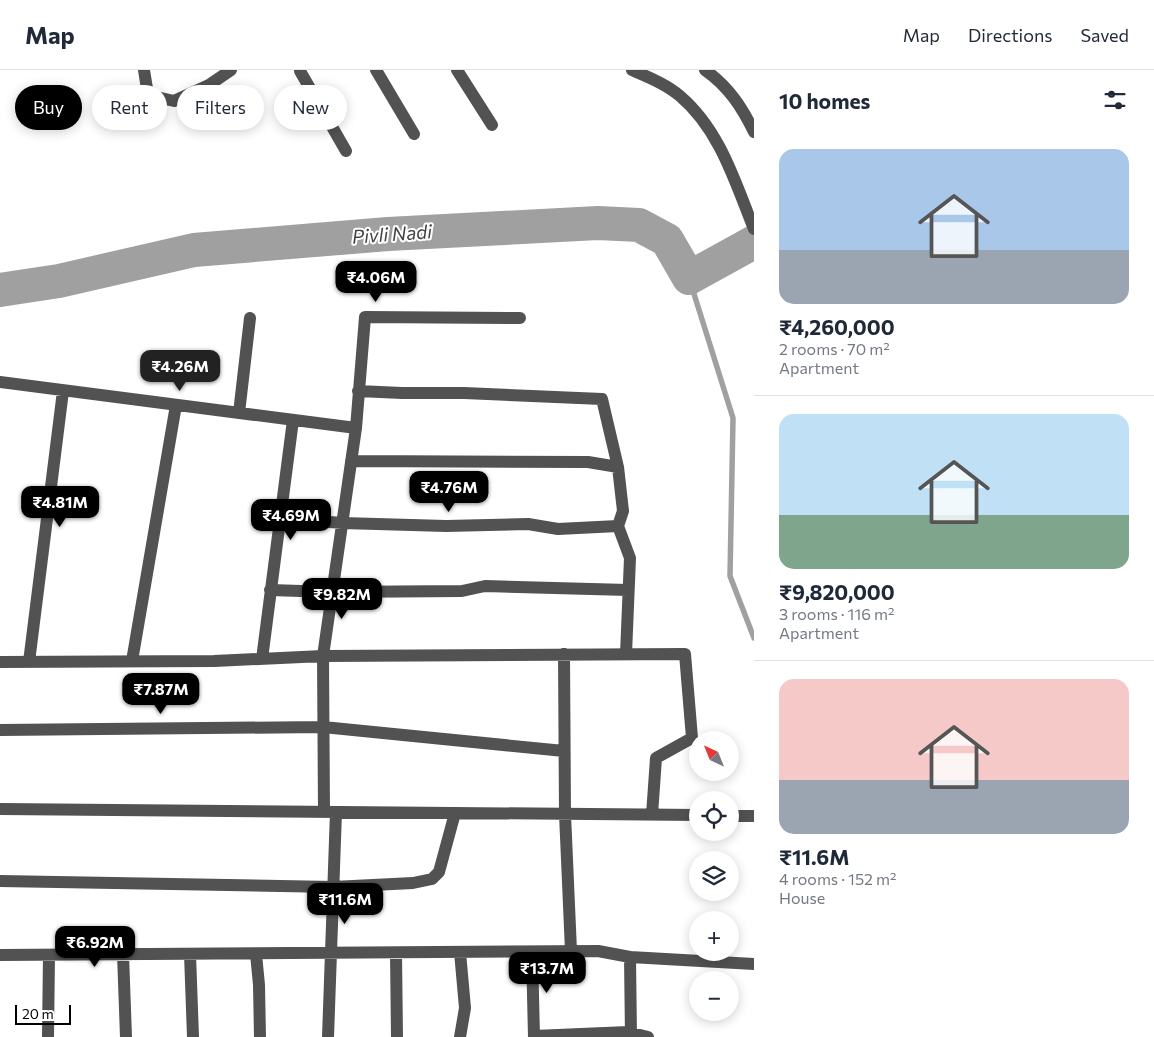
<!DOCTYPE html>
<html lang="en">
<head>
<meta charset="utf-8">
<style>
	body { margin:0; font-family:Commissioner,sans-serif; background:#f6f6f7; color:#1f2937; height:100vh; display:flex; flex-direction:column; font-size:19px; white-space:nowrap }
	* { box-sizing:border-box; margin:0 }
	p { font-size:16px; color:#747a83 }
	.icon { flex:none; width:28px; height:28px; fill:none; stroke:currentColor; stroke-width:2; stroke-linecap:round; stroke-linejoin:round }
	.map { position:relative; flex:1; overflow:hidden }
	.sheet { display:flex; flex-direction:column; background:#fff; width:400px }
	.sheet>* { flex:none }
	.hud { position:absolute; left:15px; top:15px; width:475px; height:45px; display:flex; gap:10px }
	.needle { width:32px; rotate:317deg }
	.buttons { position:absolute; left:689px; top:661px; display:grid; gap:10px }
	.buttons a { display:grid; place-items:center; width:50px; height:50px; border-radius:50%; background:#fff; box-shadow:0 2px 12px #0003; font-size:25px }
	.scale { position:absolute; left:15px; bottom:12px; width:56px; box-sizing:border-box; padding-left:5px; border:2px solid #000; border-top:0; font-size:14px; line-height:18px; white-space:nowrap; color:#000; -webkit-text-stroke:4px #fff; paint-order:stroke }
	.price { position:absolute; translate:-50% -42px; padding:0 11px; border-radius:10px; background:#000; color:#fff; font-size:16px; line-height:32px; filter:drop-shadow(0 1px 2px #0008) }
	.price::after { content:''; position:absolute; left:50%; top:30px; width:15px; height:11px; margin-left:-8px; background:inherit; clip-path:polygon(0 0,100% 0,50% 100%) }
	.price.selected { background:#222; color:#fff }
	ul { padding:0; list-style:none }
	li { display:grid; align-content:center; gap:10px; height:265px; padding:0 25px }
	li+li { border-top:1px solid #e0e1e3 }
	li span { display:grid; place-items:center; height:155px; border-radius:15px; color:#555 }
	li>.icon { margin-inline-start:auto }
	span .icon { width:90px; height:90px; fill:#fffc; stroke-width:1 }
	li b { font-size:21px }
	h2 { display:flex; justify-content:space-between; align-items:center; height:60px; padding:0 25px; font-size:21px }
	.pill { padding:0 18px; border-radius:22px; background:#fff; box-shadow:0 2px 12px #0003; font-size:18px; line-height:45px }
	.pill.selected { background:#000; color:#fff }
	header { display:flex; align-items:center; gap:30px; box-sizing:border-box; height:70px; padding:0 25px; background:#fff; border-bottom:1px solid #e0e1e3 }
	header strong { font-size:24px }
	nav { display:flex; gap:28px; margin-inline-start:auto; font-size:18px }
	main { display:flex; flex:1; min-height:0 }
	.map>svg:first-child { display:block }
	.lines { fill:none; stroke-linecap:round; stroke-linejoin:round }
	.stream { stroke:#a0a0a0; stroke-width:5.5 }
	.river { stroke:#a0a0a0; stroke-width:34 }
	.minor { stroke:#525252; stroke-width:12 }
	.labels { text-anchor:middle; stroke-width:4; stroke-linejoin:round; paint-order:stroke }
	.water-label { font-size:19px; font-style:italic; fill:#414141; stroke:#fff }
</style>
</head>
<body>
<header>
<strong>Map</strong>
<nav><a>Map</a><a>Directions</a><a>Saved</a></nav>
</header>
<main>
<div class="map">
<svg width="754" height="967" viewBox="0 0 754 967">
	<rect width="100%" height="100%" fill="#fff"/>
	<g class="lines">
		<path class="stream" d="M689,208L733,348L730,506L754,568"/>
		<path class="river" d="M0,220L59,211L194,180L388,164L598,153L639,155L667,170L689,208L754,172"/>
		<path class="minor" d="M144,0L148,25L174,31L209,15L231,0
			M376,0L414,64
			M457,0L492,55
			M632,0C648,7 666,14 680,26C720,60 735,112 754,159
			M705,0C728,16 742,37 754,62
			M300,1L346,81
			M0,312L356,358
			M358,321L402,323H464L602,329L618,397L623,441L618,456L630,488L626,584
			M239,343L250,248
			M351,391L588,392L618,397
			M280,448L342,453L446,456L528,454L558,459L618,456
			M270,520L332,522L462,521L485,516L628,520
			M564,584L565,744L571,881
			M262,589L293,350
			M132,591L176,335
			M0,592L214,591L323,586L685,584L692,668L656,688L652,745
			M29,592L63,321
			M0,660L323,657L564,681
			M0,739L698,745
			M324,742L323,586L356,358L365,247L520,248
			M730,746H754
			M0,811L333,817L413,813L432,809L439,802L455,743
			M460,882L465,938L460,967
			M532,882L534,967
			M396,883L397,967
			M123,884L126,967
			M190,884L193,967
			M256,884L259,915L260,967
			M0,885L598,881L630,887L631,967
			M630,887L754,894
			M534,966L628,962L648,967
			M48,967L49,885
			M328,967L336,742"/>
	</g>
	<g class="labels">
		<g class="water-label">
			<text transform="translate(392 164) rotate(-4)" y="7">Pivli Nadi</text>
		</g>
	</g>
</svg>
<div class="buttons">
<a><svg class="needle" viewBox="-14 -14 28 28"><path d="M0-13l5 13h-10z" fill="#e53935"/><path d="M0 13l5-13h-10z" fill="#747a83"/></svg></a>
<a><svg class="icon" aria-label="locate" viewBox="0 0 24 24"><circle cx="12" cy="12" r="6"/><path d="M12 2v4M12 18v4M2 12h4M18 12h4"/></svg></a>
<a><svg class="icon" aria-label="layers" viewBox="0 0 24 24"><path d="M12 4l9 5-9 5-9-5zM3 14l9 5 9-5"/></svg></a>
<a>+</a>
<a>−</a>
</div>
<div class="scale">20 m</div>
<b class="price" style="left:376px;top:233px">₹4.06M</b>
<b class="price selected" style="left:180px;top:322px">₹4.26M</b>
<b class="price" style="left:449px;top:443px">₹4.76M</b>
<b class="price" style="left:60px;top:458px">₹4.81M</b>
<b class="price" style="left:291px;top:471px">₹4.69M</b>
<b class="price" style="left:342px;top:550px">₹9.82M</b>
<b class="price" style="left:161px;top:645px">₹7.87M</b>
<b class="price" style="left:345px;top:855px">₹11.6M</b>
<b class="price" style="left:95px;top:898px">₹6.92M</b>
<b class="price" style="left:547px;top:924px">₹13.7M</b>
<div class="hud">
<a class="pill selected">Buy</a>
<a class="pill">Rent</a>
<a class="pill">Filters</a>
<a class="pill">New</a>
</div>
</div>
<section class="sheet">
<h2>10 homes<svg class="icon" aria-label="filters" viewBox="0 0 24 24"><path d="M4 7h16M4 17h16"/><circle cx="9" cy="7" r="2"/><circle cx="15" cy="17" r="2"/></svg></h2>
<ul>
<li><span style="background:linear-gradient(#a9c7e8 65%,#9aa5b1 0)"><svg class="icon" aria-label="home" viewBox="0 0 24 24"><path d="M3 11l9-7 9 7M6 9v11h12V9"/></svg></span><div><b>₹4,260,000</b><p>2 rooms · 70 m²</p><p>Apartment</p></div></li>
<li><span style="background:linear-gradient(#bfe0f5 65%,#7fa58c 0)"><svg class="icon" aria-label="home" viewBox="0 0 24 24"><path d="M3 11l9-7 9 7M6 9v11h12V9"/></svg></span><div><b>₹9,820,000</b><p>3 rooms · 116 m²</p><p>Apartment</p></div></li>
<li><span style="background:linear-gradient(#f6c9c9 65%,#9aa5b1 0)"><svg class="icon" aria-label="home" viewBox="0 0 24 24"><path d="M3 11l9-7 9 7M6 9v11h12V9"/></svg></span><div><b>₹11.6M</b><p>4 rooms · 152 m²</p><p>House</p></div></li>
</ul>
</section>
</main>
</body>
</html>
